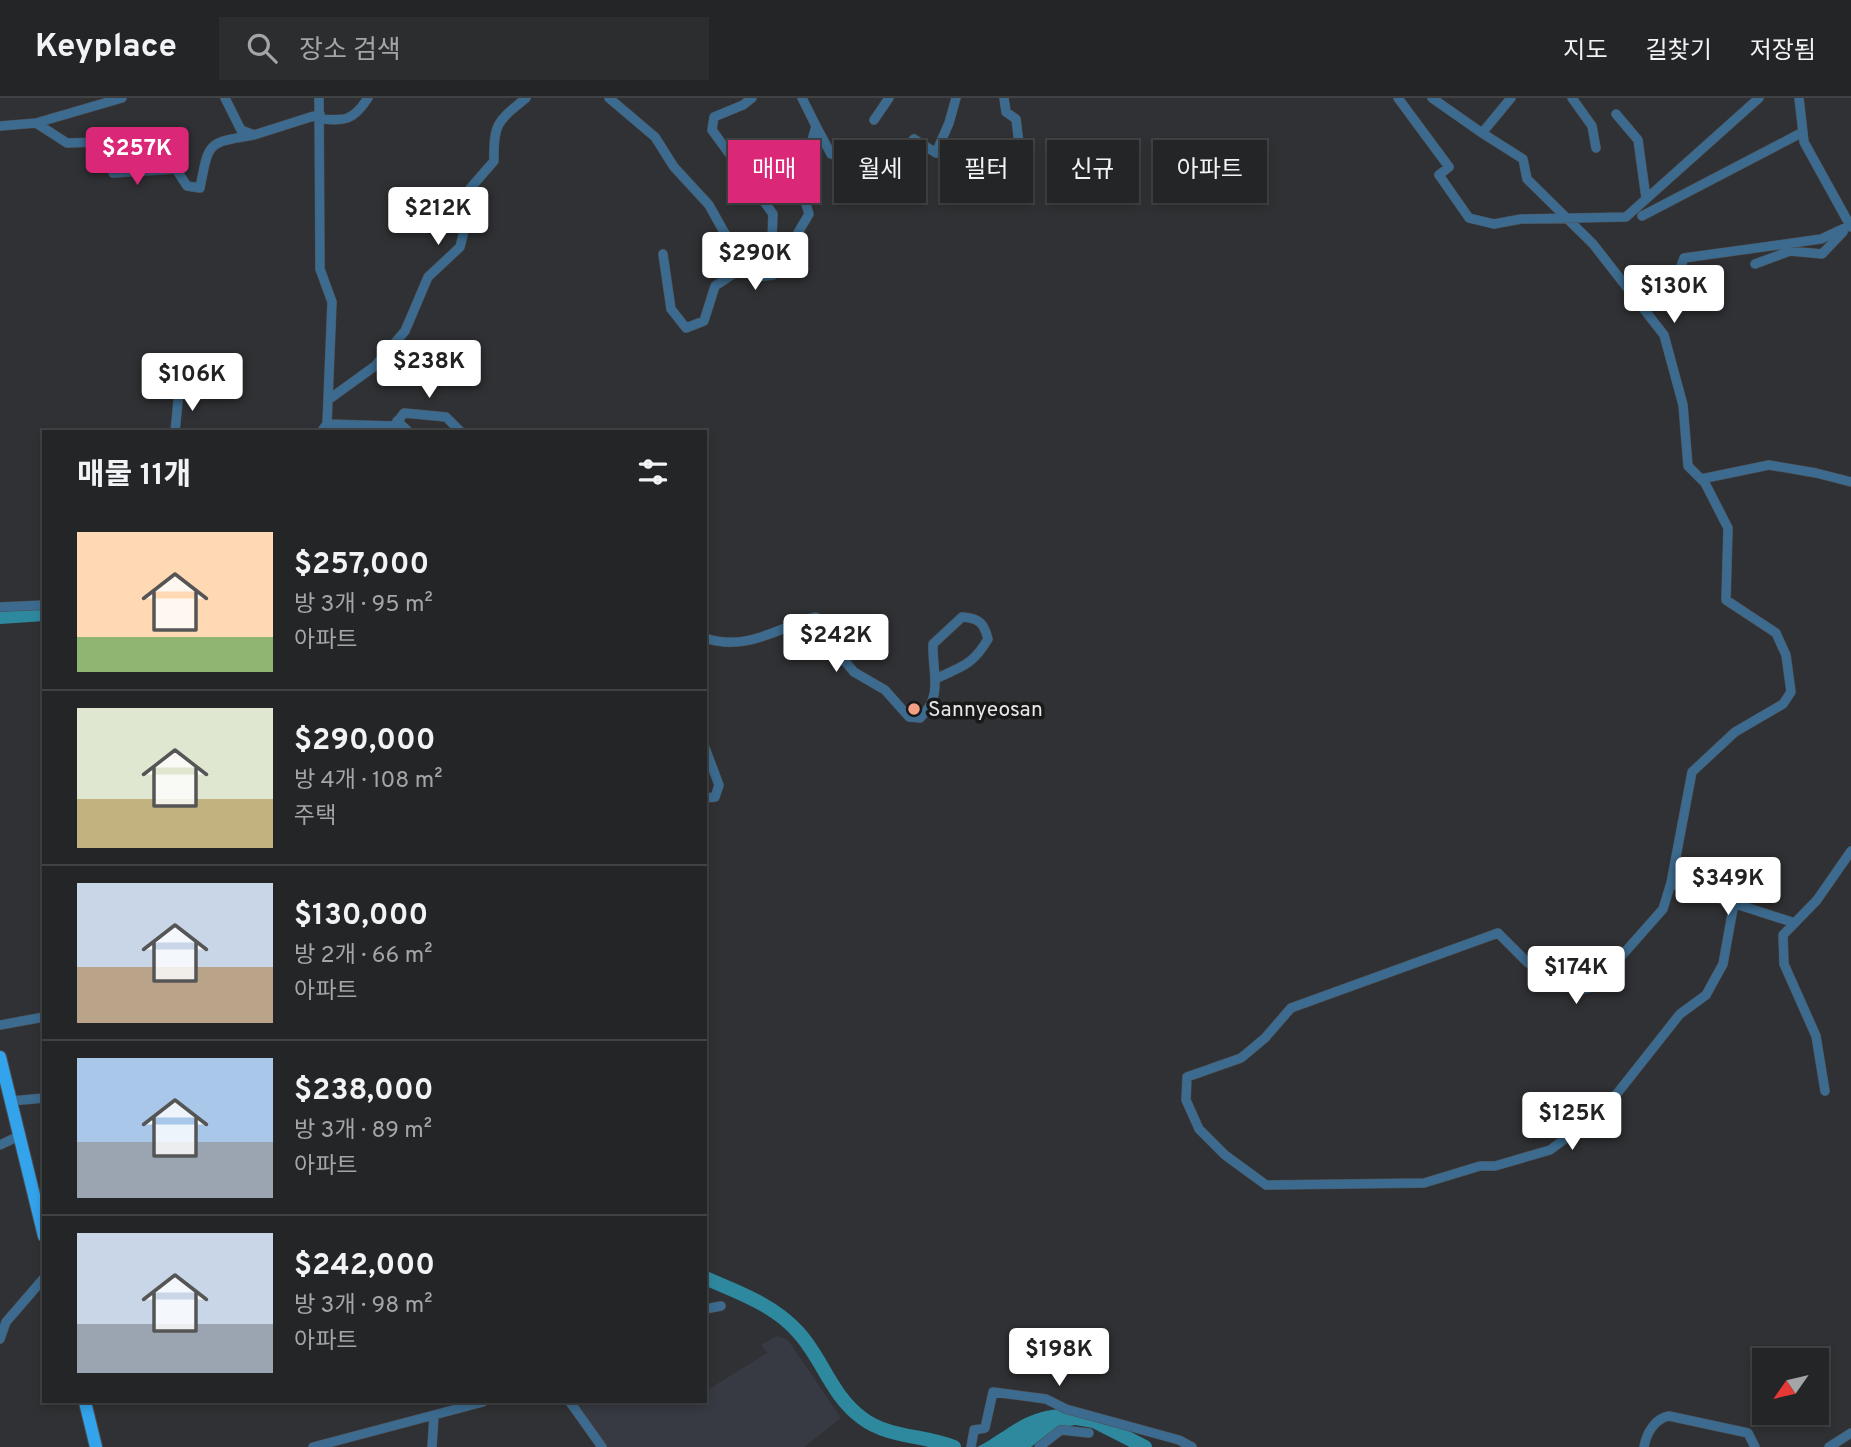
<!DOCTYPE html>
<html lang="ko">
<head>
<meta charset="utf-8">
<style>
	body { margin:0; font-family:Overpass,"Noto Sans KR",sans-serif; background:#2c2d2f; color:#f1f3f6; height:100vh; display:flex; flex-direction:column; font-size:26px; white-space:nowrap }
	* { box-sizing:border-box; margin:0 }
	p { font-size:23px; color:#a3a5a7 }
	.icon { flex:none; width:38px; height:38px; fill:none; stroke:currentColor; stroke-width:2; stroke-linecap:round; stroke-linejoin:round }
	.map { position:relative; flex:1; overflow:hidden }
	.sheet { position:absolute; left:42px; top:332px; width:665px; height:973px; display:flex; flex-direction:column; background:#242527; border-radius:0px; box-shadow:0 4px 10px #0003,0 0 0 2px #414244 }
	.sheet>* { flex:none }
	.top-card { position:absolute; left:728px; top:42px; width:665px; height:63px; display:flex; gap:14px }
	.needle { width:46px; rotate:236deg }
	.tools { position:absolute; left:1752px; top:1250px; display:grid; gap:14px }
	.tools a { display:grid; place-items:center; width:77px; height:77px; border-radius:0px; background:#242527; box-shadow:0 4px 10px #0003,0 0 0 2px #414244; font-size:35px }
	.price { position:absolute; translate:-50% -60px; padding:0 16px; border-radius:7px; background:#fff; color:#222; font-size:23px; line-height:46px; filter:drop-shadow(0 2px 4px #0008) }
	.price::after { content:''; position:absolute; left:50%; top:42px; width:21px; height:16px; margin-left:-10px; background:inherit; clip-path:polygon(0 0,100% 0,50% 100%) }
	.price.current { background:#db2777; color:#fff }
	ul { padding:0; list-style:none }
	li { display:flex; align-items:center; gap:21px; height:175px; padding:0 35px }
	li+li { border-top:2px solid #414244 }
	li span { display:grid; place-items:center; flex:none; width:196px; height:140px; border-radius:0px; color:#555 }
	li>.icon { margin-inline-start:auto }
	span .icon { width:84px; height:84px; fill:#fffc; stroke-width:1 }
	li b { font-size:30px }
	h2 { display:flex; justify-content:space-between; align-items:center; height:84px; padding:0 35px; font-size:30px }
	.chip { padding:0 24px; border-radius:0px; background:#242527; box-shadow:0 4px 10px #0003,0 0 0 2px #414244; font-size:24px; line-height:63px }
	.chip.current { background:#db2777; color:#fff }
	header { display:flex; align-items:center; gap:42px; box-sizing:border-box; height:98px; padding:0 35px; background:#242527; border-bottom:2px solid #414244 }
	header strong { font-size:33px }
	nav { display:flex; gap:38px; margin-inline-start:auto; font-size:24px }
	.search { width:490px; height:63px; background:#2c2d2f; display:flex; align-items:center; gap:18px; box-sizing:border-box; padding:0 24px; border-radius:0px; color:#a3a5a7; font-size:26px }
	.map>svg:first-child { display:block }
	.built { fill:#373a42 }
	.water { fill:#2e899e }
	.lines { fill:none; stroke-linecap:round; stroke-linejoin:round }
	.river { stroke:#2e899e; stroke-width:14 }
	.minor-casing { stroke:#4d4e51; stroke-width:10 }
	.major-casing { stroke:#4d4e51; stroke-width:14 }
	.minor { stroke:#3c6b8f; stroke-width:9 }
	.major { stroke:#33a3ec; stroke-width:12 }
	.poi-dot { fill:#f39f84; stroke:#19191a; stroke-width:2.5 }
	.labels { text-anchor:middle; stroke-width:7; stroke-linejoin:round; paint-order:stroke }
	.poi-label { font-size:21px; fill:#e7e8ea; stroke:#19191a; text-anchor:start }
</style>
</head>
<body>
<header>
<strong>Keyplace</strong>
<div class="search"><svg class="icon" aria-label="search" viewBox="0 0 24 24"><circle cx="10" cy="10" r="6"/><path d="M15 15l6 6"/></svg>장소 검색</div>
<nav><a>지도</a><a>길찾기</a><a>저장됨</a></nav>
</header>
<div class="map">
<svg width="1851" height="1349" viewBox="0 0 1851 1349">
	<rect width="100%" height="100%" fill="#303134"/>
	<path class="built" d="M777,1238L788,1242L841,1320L804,1349H607L577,1307L581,1304H705V1287L709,1291L767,1255L761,1247Z"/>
	<path class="water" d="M1060,1311L1094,1323L1056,1331L1031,1349H977C1008,1333 1022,1314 1060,1311Z"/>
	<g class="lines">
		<path class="river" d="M0,519L44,516
			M705,1180C738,1194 774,1207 798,1234C823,1261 830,1296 862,1320C888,1340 924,1337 954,1349
			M1076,1320L1094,1323L1145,1349"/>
		<defs>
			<path id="minor" d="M225,0L241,32L254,37L320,16
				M319,0L320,171L332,204L327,326L321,334
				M609,0L655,39L674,69L709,107L724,134L758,179L773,177L809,116L800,86L816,28L802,0
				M1004,0L1006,14L1016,21L1020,54
				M1398,0L1449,69L1439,77L1469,120L1494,126L1521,121L1626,119L1759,0
				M1432,0L1482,35
				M1511,0L1482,35L1523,61L1527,81L1593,146L1664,237L1683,307L1688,368L1705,385L1728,430L1726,502L1776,535L1786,557L1791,594L1783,606L1735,634L1692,674L1671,785L1663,811L1595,888L1578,893L1565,876L1554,867L1528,865L1498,835L1291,910L1265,940L1241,960L1187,979L1186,1002L1199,1031L1225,1057L1266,1087L1424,1085L1480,1068H1495L1550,1052L1604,1012L1680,916L1706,897L1723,866L1734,805
				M1572,0L1592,28L1596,50
				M1799,0L1804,44L1851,129
				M1616,16L1638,42L1646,100
				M320,21C345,23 353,23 368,0
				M874,22L889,0
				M36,25L122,0
				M0,28L36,25L67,45L103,44L113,75L176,71L187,88L200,90C209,43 207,45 254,37
				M816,28L831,56C872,64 882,74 914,41L936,55L949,25L956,0
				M1642,118L1803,34
				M663,156L671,211L686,230L704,223L715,188L748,166L772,141L773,116L712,32L714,19L743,7L752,0
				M1755,166L1790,153L1822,156L1843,134
				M1640,206L1676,182L1684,160L1821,141L1849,128
				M328,302L375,268L405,233L428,179L460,149L467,121V94L494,63C493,25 498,23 526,0
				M397,323L409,334
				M327,326L394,328L404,315L446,319L461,334
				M175,334L179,293
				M1701,381L1769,367L1816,375L1851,384
				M0,509L44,507
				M705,540C746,554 778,530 815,519L825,523L830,532L833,549L854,574L885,592L909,619L920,620C944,598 932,575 933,546L962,519C979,520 984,525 988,541C973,567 961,569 935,581
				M705,650L719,687L715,699L705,700
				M1671,785L1795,825
				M0,927L44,919
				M1825,993L1816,938L1784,866L1783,837L1817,802L1851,753
				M11,1003L44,1000
				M0,1047L19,1038
				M705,1211L721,1208
				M0,1241L6,1224L44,1180
				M570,1304L602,1349
				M313,1349L483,1304
				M432,1349L434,1318
				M971,1349L974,1332L985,1330L993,1294L1046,1301L1066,1311L1179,1342L1192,1349
				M1039,1349L1061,1332L1089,1335
				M1644,1349C1646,1336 1655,1320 1669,1318L1748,1335L1755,1349
				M1829,1349L1851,1335"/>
			<path id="major" d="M0,959L44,1138
				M85,1304L96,1349"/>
		</defs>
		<use href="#minor" class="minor-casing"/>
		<use href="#major" class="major-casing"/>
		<use href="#minor" class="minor"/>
		<use href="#major" class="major"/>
	</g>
	<circle class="poi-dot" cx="914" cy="611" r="7"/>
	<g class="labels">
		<g class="poi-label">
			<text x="928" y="618">Sannyeosan</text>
		</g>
	</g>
</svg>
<div class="tools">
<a><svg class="needle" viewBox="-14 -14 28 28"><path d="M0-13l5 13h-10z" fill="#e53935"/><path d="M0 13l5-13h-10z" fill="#a3a5a7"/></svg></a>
</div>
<b class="price current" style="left:137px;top:89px">$257K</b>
<b class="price" style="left:438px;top:149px">$212K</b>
<b class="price" style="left:755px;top:194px">$290K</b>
<b class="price" style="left:1674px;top:227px">$130K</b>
<b class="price" style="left:429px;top:302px">$238K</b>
<b class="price" style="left:192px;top:315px">$106K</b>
<b class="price" style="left:836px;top:576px">$242K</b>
<b class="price" style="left:1728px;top:819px">$349K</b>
<b class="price" style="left:1576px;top:908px">$174K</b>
<b class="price" style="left:1572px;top:1054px">$125K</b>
<b class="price" style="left:1059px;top:1290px">$198K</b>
<div class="top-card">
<a class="chip current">매매</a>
<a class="chip">월세</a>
<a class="chip">필터</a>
<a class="chip">신규</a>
<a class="chip">아파트</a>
</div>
<section class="sheet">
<h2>매물 11개<svg class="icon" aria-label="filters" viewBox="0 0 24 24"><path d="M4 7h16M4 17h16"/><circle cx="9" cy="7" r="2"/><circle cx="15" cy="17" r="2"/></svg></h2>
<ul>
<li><span style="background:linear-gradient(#ffd9b3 75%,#8fb573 0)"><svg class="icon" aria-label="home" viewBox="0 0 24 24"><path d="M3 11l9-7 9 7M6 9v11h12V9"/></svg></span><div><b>$257,000</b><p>방 3개 · 95 m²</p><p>아파트</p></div></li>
<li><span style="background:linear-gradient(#dfe7d0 65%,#c2b280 0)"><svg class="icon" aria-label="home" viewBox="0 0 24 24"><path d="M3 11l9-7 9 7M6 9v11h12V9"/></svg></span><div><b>$290,000</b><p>방 4개 · 108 m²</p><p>주택</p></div></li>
<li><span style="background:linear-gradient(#c9d6e8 60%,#b9a48a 0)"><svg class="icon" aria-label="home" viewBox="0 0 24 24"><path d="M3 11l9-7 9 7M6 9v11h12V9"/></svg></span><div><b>$130,000</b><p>방 2개 · 66 m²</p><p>아파트</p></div></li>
<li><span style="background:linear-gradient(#a9c7e8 60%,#9aa5b1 0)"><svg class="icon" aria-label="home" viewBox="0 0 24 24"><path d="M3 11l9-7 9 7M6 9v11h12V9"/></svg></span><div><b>$238,000</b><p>방 3개 · 89 m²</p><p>아파트</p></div></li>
<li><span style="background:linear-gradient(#c9d6e8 65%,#9aa5b1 0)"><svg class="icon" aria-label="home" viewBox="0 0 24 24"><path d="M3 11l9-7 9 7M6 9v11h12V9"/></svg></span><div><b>$242,000</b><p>방 3개 · 98 m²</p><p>아파트</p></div></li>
</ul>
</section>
</div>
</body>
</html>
